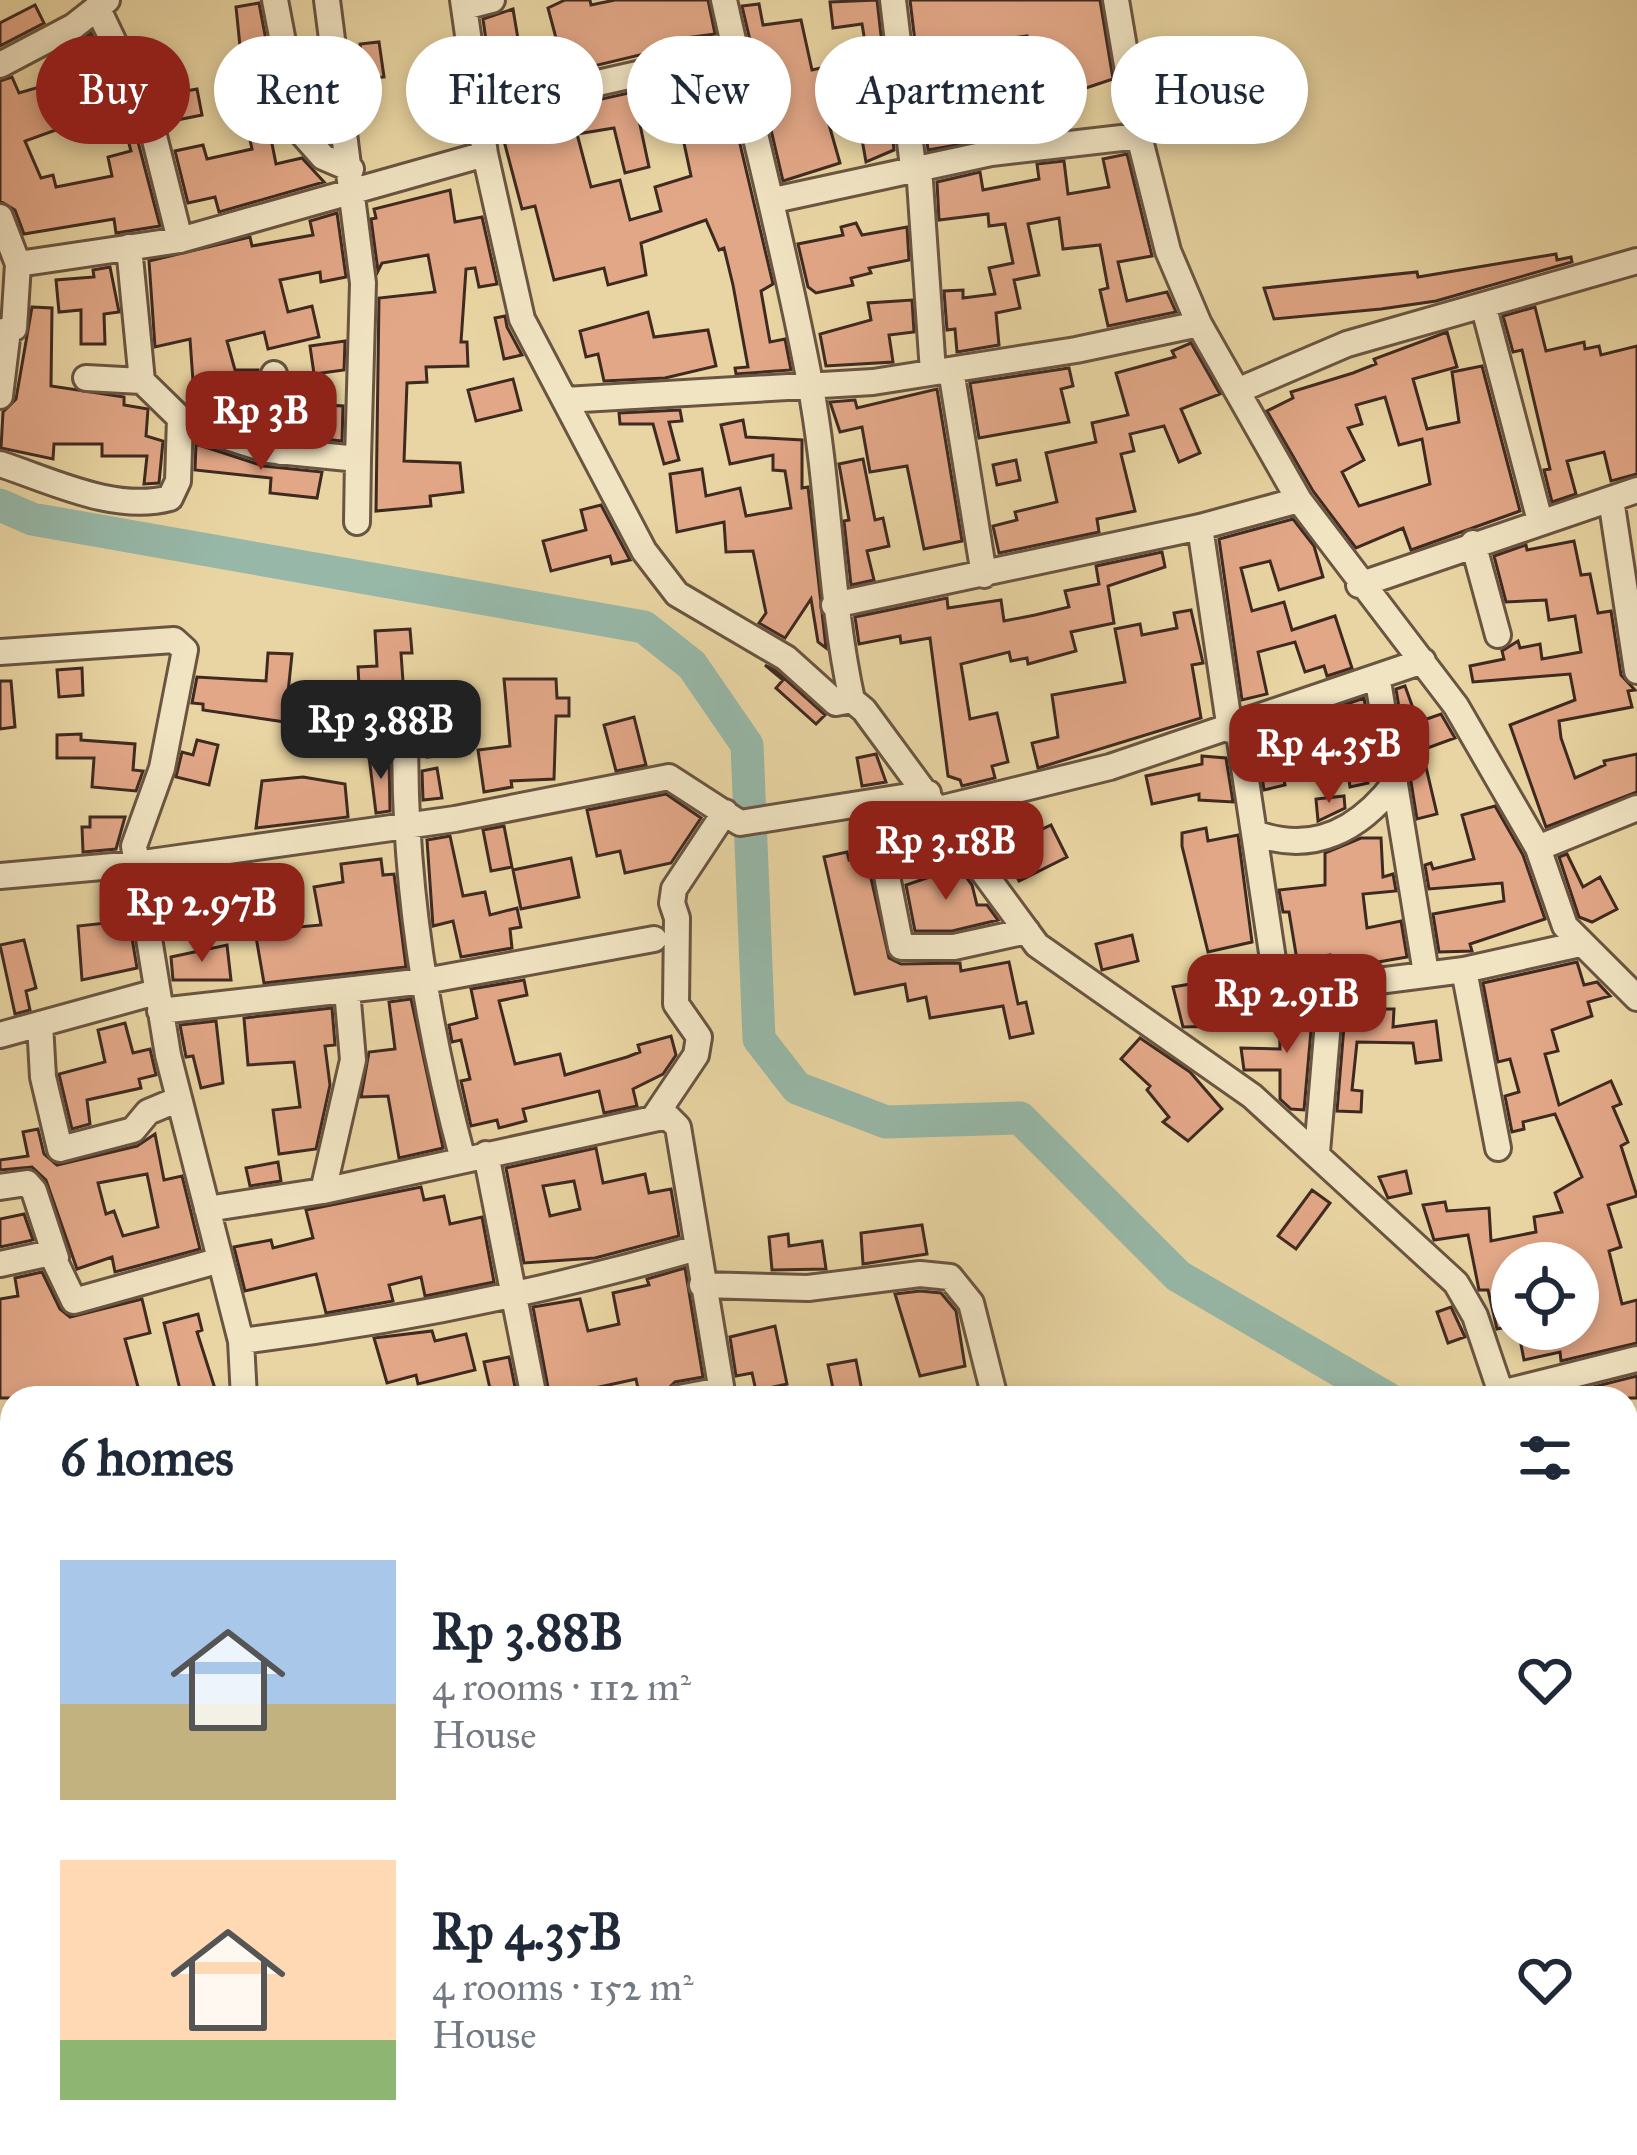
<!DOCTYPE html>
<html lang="en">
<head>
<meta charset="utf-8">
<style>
	body { margin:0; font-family:"IM FELL Great Primer",serif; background:#f2f2f3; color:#1f2937; height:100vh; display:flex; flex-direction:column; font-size:45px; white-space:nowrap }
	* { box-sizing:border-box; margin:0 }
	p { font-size:39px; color:#747a83 }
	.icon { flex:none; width:66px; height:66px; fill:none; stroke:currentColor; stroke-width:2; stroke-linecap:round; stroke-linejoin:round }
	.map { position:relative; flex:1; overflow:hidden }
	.side { position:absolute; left:0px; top:1386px; width:1638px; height:771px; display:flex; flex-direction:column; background:#fff; border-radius:36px 36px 0 0; box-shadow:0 6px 18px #0003 }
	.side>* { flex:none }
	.hud { position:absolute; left:36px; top:36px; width:1566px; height:108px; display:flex; gap:24px }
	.tools { position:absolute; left:1491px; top:1242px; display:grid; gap:24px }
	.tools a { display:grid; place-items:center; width:108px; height:108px; border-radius:50%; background:#fff; box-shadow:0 6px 18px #0003; font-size:60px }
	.price { position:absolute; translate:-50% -102px; padding:0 27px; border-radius:24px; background:#8f2418; color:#fff; font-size:39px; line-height:78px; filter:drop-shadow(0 3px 6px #0008) }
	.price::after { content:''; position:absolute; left:50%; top:72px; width:36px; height:27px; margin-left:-18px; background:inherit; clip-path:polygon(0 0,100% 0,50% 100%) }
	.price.active { background:#222; color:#fff }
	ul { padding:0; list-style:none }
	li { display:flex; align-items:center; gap:36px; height:300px; padding:0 60px }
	li span { display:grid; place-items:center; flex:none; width:336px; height:240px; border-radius:0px; color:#555 }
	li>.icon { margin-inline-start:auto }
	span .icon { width:144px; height:144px; fill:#fffc; stroke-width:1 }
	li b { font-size:51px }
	h2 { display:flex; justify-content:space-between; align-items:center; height:144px; padding:0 60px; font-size:51px }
	.pill { padding:0 42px; border-radius:54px; background:#fff; box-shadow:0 6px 18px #0003; font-size:42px; line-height:108px }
	.pill.active { background:#8f2418; color:#fff }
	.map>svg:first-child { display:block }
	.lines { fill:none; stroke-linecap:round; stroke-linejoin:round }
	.river { stroke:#97b8a8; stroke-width:33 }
	.building { fill:#e2a787; stroke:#3f2a21; stroke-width:3; fill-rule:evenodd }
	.minor-casing { stroke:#6a5542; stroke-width:30 }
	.path { stroke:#3f2a21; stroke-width:3; stroke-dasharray:3 6; stroke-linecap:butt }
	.minor { stroke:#f1e4c3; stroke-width:24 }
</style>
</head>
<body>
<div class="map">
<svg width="1637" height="2155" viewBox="0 0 1637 2155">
	<rect width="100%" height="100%" fill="#e9d5a3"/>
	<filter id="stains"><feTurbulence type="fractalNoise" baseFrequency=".00167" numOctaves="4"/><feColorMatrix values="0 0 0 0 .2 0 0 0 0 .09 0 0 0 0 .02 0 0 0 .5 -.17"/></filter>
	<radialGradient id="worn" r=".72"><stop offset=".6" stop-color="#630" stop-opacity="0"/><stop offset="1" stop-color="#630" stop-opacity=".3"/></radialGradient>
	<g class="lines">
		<path class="river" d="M0,505L32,519L644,627L692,665L747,745L759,1039L797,1088L886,1122L1020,1118L1178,1276L1387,1398
			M1626,1810L1637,1850"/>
	</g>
	<path class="building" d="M565,0H590L591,5L615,0H708L715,34L663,41L665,49L493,90L483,19L513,9L519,45L556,38L548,8Z
		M877,0L894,150L866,162L855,100L824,107L840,163L783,181L742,6L759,4L763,25L801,20L812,70L834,65L836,72L869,66L862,24L833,28L830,2Z
		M910,0H1100L1113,79L1041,103L1027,36L998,40L999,49L985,51L997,107L1029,99L1036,131L928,150Z
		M259,3L268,51L241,56L236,7Z
		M35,5L44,23L0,46V23Z
		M91,33L107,65L89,72L77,43Z
		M379,42L384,77L364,79L360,44Z
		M316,46L327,129L321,130L301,48Z
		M723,72L773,284L761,291L770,342L785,339L791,370L736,374L735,368L748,367L733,285L724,248L719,250L706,220L641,243L646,275L608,285L604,268L554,280L535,206L522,209L499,122L633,92L649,167L625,173L614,128L577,134L591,187L620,180L630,220L661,211L655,187L691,176L678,115L689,112L681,81Z
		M84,74L100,114L25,141L41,178L53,175L56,187L112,176L108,157L131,151L128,140L137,138L160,226L116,233L114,219L24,234L15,210L0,201V81L12,77L19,93Z
		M197,89L202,115L167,122L158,96Z
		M263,98L276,164L302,158L324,182L219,212L215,197L188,203L175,151L203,145L207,159L252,149L242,103Z
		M1127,154L1152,256L1118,262L1127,301L1167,292L1176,312L1108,326L1100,290L1108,288L1100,245L1063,249L1059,218L1028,224L1039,275L1014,280L1020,308L996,313L999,345L957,352L955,329L947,330L944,291L963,290V298L995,294L989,268L1013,263L1005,224L989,226L988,214L939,220L937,182L980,172L983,190L1039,179L1037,164L1064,161L1068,194L1109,187L1103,159Z
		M450,190L455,222L482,217L497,284L479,287L475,268L466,269L461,342H467L468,366L426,367L427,382L407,383L404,461L460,463L463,492L430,496L431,506L376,511L379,298L435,292L428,255L382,263L378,271L371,219L376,218L374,209Z
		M337,213L346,277L321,282L320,272L280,280L288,312L312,306L319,337L268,349L264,332L227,341L235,370H258L261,417H220L195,409L190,339L155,347L149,261L250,237L252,246L313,235L310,221Z
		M856,223L862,235L907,227L909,260L869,268L871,273L851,278L853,285L816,293L808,287L798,244L843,235L841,227Z
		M1556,254L1557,260L1571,257L1572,262L1436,301L1381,309L1274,319L1264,288L1417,272L1418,277Z
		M110,267L119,312L104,314L105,344H81V310L59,312L56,280L94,277L93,270Z
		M912,300L914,332L889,335L893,362L826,366L820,334L871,320L868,303Z
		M32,307L52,308L51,386L124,397V405L148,409L146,436L163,441L159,483L144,484L147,456H102V444H54L53,459L1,448L3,412L16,399Z
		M1535,307L1546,351L1584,342L1585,349L1599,346L1601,355L1637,346V474L1611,481L1604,452L1567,461L1576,494L1552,502L1544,470L1550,469L1522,350L1513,352L1503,316Z
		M648,312L654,337L708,330L716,366L665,378L604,381L598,354L586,357L580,331Z
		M505,316L507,327L522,355L504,359L495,318Z
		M1447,332L1457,367L1413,379L1427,429L1459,422L1452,372L1482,366L1520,511L1411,550L1403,528L1356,548L1313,491L1267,411L1293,398L1291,392L1353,373L1376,364L1374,359ZM1385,397L1399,445L1422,439L1430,484L1359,506L1342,472L1364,460L1348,428L1362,424L1356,405Z
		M345,341L344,370L314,374L310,346Z
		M1191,343L1220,394L1181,409L1200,453L1179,462L1164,426L1130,434L1134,451L1121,454L1135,511L1097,519L1099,532L999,553L993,526L1017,520L1015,512L1057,502L1046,453L1096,442L1092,423L1128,415L1116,373L1175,357L1172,351Z
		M1069,368L1073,386L1061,389L1069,422L979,438L970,383Z
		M513,379L521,410L476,421L468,390Z
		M937,389L962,541L924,549L907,466L870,472L862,427L840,432L830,402L855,400L857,408Z
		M326,405L343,406L342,441L295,436L296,416L325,418Z
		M680,410L682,421L669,422L679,460L664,464L653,424H620L619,413Z
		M743,420L746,437L802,440V488L808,487L826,648L818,642L811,599L785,638L759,623L766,613L753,551L726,552L724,522L677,532L670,474L702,469L706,496L740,488L746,516L791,508L785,471L773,470V455L730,464L721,425Z
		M196,444L263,466L322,472L317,498L270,493L271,478L195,470Z
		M863,459L875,520L883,518L889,546L867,551L874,580L851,585L844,521L849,520L839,464Z
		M1016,460L1020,480L997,485L993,465Z
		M601,505L630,560L612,564L610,556L551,571L543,541L586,530L581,510Z
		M1293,519L1314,546L1323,577L1279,590L1270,561L1241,568L1252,611L1284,602L1292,630L1335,616L1352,668L1327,676L1324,666L1305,672L1295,642L1258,652L1267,694L1242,700L1219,539Z
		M1574,541L1581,575L1590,574L1598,613L1611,611L1621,675L1635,690L1628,691L1632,707L1559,721L1561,738L1575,778L1605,765L1604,761L1637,754V792L1546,827L1510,725L1575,700L1570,674L1473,682L1470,666L1504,659L1502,651L1518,641L1520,648L1540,644L1542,659L1581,652L1575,616L1549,620L1546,600L1506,602L1494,556L1526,545L1527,550Z
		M1162,552L1165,567L1108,586L1114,623L1071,632L1076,651L1028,664L1027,658L1011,661L1009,652L961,664L970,719L997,713L1008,762L992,766L995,778L962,786L960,780L948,776L930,638L901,643L900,636L859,644L855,617L947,598L948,608L1001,600L1004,621L1035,615L1069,607L1065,591L1099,584L1096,566Z
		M1191,610L1203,663L1192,665L1201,718L1038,768L1032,743L1058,737L1052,695L1125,682L1115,629L1140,624L1142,635L1177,628L1174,613Z
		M410,629L412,653H401L404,696L391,705L389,732L383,733L380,713L373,715L367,686H359L358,667L377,666L375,631Z
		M268,653L292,654L285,722L203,710V704L192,703L197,677L266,681Z
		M765,665L776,671L825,715L816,724L776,688L783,680Z
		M82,668L83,695L59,697L57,670Z
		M504,679H556L557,698H569V716H556L554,779L511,781L512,787L484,792L478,750L510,746Z
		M0,681H11L15,727L0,729Z
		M1405,686L1418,722L1441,714L1455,738L1422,750L1437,814L1417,819L1396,689Z
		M1364,698L1371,741L1361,743L1368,783L1350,787L1346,758L1312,764L1303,719Z
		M465,706L469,753L427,757L422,710Z
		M634,717L646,765L616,771L604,725Z
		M1273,730L1285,785L1264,790L1256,735Z
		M81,734V740L135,744L133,770L143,771L136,791L92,787L94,758H57V735Z
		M197,740L218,745L209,785L176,777L182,752L193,755Z
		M876,754L886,782L862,786L857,758Z
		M389,755L390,811L376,813L369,757Z
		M1202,756L1226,758L1233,802L1199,800V794L1152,804L1146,776L1202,764Z
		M437,768L442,798L423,800L422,771Z
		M303,777L345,784L348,817L256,828L262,781Z
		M666,794L701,818L671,863L625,873L620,851L597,856L587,810Z
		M1344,796L1345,808L1318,821L1316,799Z
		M1019,806L1022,813L1027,810L1038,831L1051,825L1067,857L1019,881L1001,847L991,852L977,824L981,816Z
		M1495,806L1523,855L1545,919L1470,944L1472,951L1439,952L1433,914L1504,901L1502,883L1429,889L1425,865L1431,863L1433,869L1474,859L1462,815Z
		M90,817H125L116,849L83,852L82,827H90Z
		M504,826L512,867L491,871L483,830Z
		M1206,828L1208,841L1238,835L1252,942L1208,952L1182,846V833Z
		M450,836L463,896L485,892L490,915L517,908L521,927L510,929L512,948L461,957L453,921L433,926L427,840Z
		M1361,838H1381L1383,877L1393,874L1396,891L1363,894L1367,928L1401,921L1407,957L1332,970L1330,955L1297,960L1289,912H1283L1279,890L1325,885V853Z
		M847,852L849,860L866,856L889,958L901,964L960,963L961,971L1009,962L1018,1004L1026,1002L1033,1033L1010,1038L1003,1006L930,1018L926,997L908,1001L905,984L855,994L824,857Z
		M1567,854L1583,887L1600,877L1617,909L1592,922L1579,917L1559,857Z
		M571,858L579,897L521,909L513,870Z
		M381,859L383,875L394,874L406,967L264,983L255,931L321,925L314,887L343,882L341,864Z
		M959,867L972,885L977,905H987L998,920L952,931H915L906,885Z
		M124,914H128L137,968L82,980L78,926L125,921Z
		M1132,935L1138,961L1102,970L1096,944Z
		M24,940L36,988L26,991L30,1010L15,1014L0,945Z
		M227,945L231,980H173L171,957Z
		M1577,962L1584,985L1597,982L1610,996L1588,1002L1592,1016L1552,1030L1558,1051L1545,1054L1559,1105L1611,1081L1621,1104L1613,1107L1628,1142L1621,1146L1637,1196L1608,1205L1621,1247L1609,1251L1622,1304L1637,1300V1343L1561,1361L1560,1352L1524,1360L1518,1329H1578V1258L1512,1263V1326L1497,1329L1488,1290H1479L1468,1235L1434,1240L1423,1205L1445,1202L1447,1211L1489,1208L1491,1241L1536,1232L1534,1217L1562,1212L1555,1193L1582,1177L1555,1114L1523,1122L1524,1129L1512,1132L1505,1096L1519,1092L1510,1059L1498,1062L1483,983Z
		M524,980L527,995L499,1001L515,1064L560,1054L565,1075L627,1057L640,1052L638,1045L671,1036L676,1055L663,1074L633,1089L637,1106L604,1113L599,1091L523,1109L526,1121L499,1128L497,1120L471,1126L461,1081L470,1079L461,1040L452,1042L449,1025L477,1018L471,989Z
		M1213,980L1222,1026L1183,1027L1173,987Z
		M411,999L443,1148L399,1158L388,1096L361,1097L369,1052L395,1049L389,1002Z
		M1358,1000V1009H1394L1393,1027L1436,1021L1441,1060L1416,1063L1413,1043L1357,1042L1352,1090L1362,1091L1361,1112L1337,1111L1346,1002Z
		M332,1008L335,1045L325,1046L330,1085L316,1149L279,1154L273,1110L300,1107L294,1062L248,1065L244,1018Z
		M1313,1008L1304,1110L1291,1109L1280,1099V1070H1244L1241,1048L1280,1049L1279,1009Z
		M216,1021L223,1083L201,1088L193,1056L186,1057L180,1025Z
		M125,1023L133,1053L150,1049L156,1075L139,1079L141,1088L87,1100L90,1124L72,1129L59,1074L105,1062L98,1030Z
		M1140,1038L1190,1072L1222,1109L1188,1141L1163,1122L1169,1117L1147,1090L1150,1086L1121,1059Z
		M38,1129L44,1154L57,1165L137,1146L155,1134L164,1180L182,1176L200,1249L115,1272L112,1257L77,1269L46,1180L32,1167L0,1170V1160L28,1156L23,1132ZM147,1174L158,1227L123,1236L114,1211L106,1214L98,1183Z
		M596,1148L603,1183L645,1174L649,1193L671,1189L679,1236L595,1258L524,1263L506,1168ZM574,1181L580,1209L550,1216L543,1186Z
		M278,1162L281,1181L250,1186L246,1168Z
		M1406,1171L1411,1193L1388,1198L1379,1177Z
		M421,1187L424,1200L444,1196L450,1224L482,1217L494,1282L425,1296L421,1277L389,1285L393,1301L326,1313L316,1274L245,1291L234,1247L271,1240L273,1248L313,1238L306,1210Z
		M1312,1190L1330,1203L1296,1249L1278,1236Z
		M24,1214L33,1240L0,1247V1219Z
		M922,1225L927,1254L863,1264L861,1233Z
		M788,1234L789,1246L822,1241L826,1269L772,1270L769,1237Z
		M685,1268L703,1377L675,1382L663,1394L646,1398H640L636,1379L595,1388L597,1398H550L533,1307L580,1299L588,1331L619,1324L613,1293L649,1285L647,1279Z
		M42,1272L60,1309L70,1317L142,1299L150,1333L125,1339L141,1398H0V1299L18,1296L15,1278Z
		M920,1291L941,1293L956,1311L965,1366L920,1376L895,1294Z
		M1451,1307L1465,1337L1448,1343L1437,1312Z
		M198,1314L202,1330L197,1332L218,1398H182L164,1323Z
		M775,1326L787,1384L756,1391L752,1373L736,1376L730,1337Z
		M432,1331L435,1341L466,1334L475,1370L418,1384L416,1375L387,1383L374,1338Z
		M509,1357L515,1387L491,1393L484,1362Z
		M856,1360L863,1396L835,1398L828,1365Z
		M1637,1376V1398H1549Z"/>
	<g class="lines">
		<defs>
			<path id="minor" d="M275,0L300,131L323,157L351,169
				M463,0L485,154L522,319L644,551L677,594L786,658L836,703L852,700L864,710L1037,945L1252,1096L1456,1283L1475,1316L1501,1393L1637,1359
				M724,0C752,128 786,254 810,383C830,488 829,595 852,700
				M893,0L913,167
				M1116,0L1139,136L1168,251L1199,324L1299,500L1456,706L1538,848L1565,926L1637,998
				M97,7L149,116L180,240
				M465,7L492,0
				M0,65L74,26L107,0
				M478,110L735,52
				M919,167L933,372
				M774,200L991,153L1139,136
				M0,217L18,264
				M129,247L142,381
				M1484,308L1540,521
				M0,332L14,328L18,264L180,240L485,154
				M951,370L984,575
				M274,374L280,452
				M86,378L142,381L186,424L268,450L358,459L363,283L327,0
				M1237,391L1347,344L1637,261
				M0,396L8,330
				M565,400L873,382L1076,350L1199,324
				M0,464C52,481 115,513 170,498L178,481L180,418
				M1611,499L1637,671
				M357,522L358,459
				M1200,527L1230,730
				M1473,543L1498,635
				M1359,585L1637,490
				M834,605L1200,527L1299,500
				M0,652L174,640L185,650L162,768L134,846L168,1055L241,1341L244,1398
				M1378,681L1426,973
				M406,712C401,863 424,1015 463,1160
				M1238,727L1277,986L1285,992L1331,987L1317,1152
				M873,805L901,947H954L1027,931
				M939,809L1110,767L1423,661
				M1255,833C1313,855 1360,829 1395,783
				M1538,848L1637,808
				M0,876L136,864L455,819L669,777L740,823L928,793
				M1464,970L1498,1148
				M1331,987L1464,970L1580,944
				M160,1011L425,981L654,939
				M40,1024L43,1077L60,1149L133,1130L148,1112L179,1099
				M0,1035L156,992
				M655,1116L696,1055L699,1037L676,1004L677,918L672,903L674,889L725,812
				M486,1154L534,1398
				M0,1187L27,1183L34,1191L56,1258
				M323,1191L353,1060L347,990
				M207,1209L323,1191L667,1116L678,1127L723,1398
				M0,1264L51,1253L74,1301L217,1261
				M702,1285L808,1288L920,1274L950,1277L971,1303L995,1398
				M241,1341C396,1322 547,1291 697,1248
				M679,1398L721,1390
				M0,1476H12
				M0,1708L12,1721
				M0,2136L12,2132
				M216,2145L218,2155
				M1242,2145L1243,2155"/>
		</defs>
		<use href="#minor" class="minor-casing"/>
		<path class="path" d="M512,2145V2155"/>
		<use href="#minor" class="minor"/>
	</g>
	<rect width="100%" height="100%" filter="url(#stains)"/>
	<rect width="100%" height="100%" fill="url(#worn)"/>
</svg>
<div class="tools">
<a><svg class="icon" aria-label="locate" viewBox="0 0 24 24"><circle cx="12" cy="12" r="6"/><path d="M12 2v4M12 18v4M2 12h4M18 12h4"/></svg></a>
</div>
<b class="price" style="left:261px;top:473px">Rp 3B</b>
<b class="price active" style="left:381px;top:782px">Rp 3.88B</b>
<b class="price" style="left:1329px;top:806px">Rp 4.35B</b>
<b class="price" style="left:946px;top:903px">Rp 3.18B</b>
<b class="price" style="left:202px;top:965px">Rp 2.97B</b>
<b class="price" style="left:1287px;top:1056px">Rp 2.91B</b>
<div class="hud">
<a class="pill active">Buy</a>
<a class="pill">Rent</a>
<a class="pill">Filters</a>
<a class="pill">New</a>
<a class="pill">Apartment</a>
<a class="pill">House</a>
</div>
<section class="side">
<h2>6 homes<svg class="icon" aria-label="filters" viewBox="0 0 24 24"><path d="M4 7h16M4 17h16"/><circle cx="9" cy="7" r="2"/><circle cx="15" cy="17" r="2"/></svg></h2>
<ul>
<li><span style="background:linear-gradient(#a9c7e8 60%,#c2b280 0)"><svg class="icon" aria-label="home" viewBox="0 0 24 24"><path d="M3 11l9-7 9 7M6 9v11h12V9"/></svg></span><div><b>Rp 3.88B</b><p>4 rooms · 112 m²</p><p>House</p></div><svg class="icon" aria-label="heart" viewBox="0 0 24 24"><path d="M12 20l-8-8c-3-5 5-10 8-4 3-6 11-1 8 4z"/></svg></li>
<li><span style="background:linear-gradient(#ffd9b3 75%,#8fb573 0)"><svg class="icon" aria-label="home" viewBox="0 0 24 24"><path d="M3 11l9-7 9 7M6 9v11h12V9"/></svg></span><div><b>Rp 4.35B</b><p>4 rooms · 152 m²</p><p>House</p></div><svg class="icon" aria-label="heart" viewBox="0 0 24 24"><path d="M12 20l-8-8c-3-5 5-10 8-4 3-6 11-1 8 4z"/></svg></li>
</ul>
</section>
</div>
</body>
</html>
